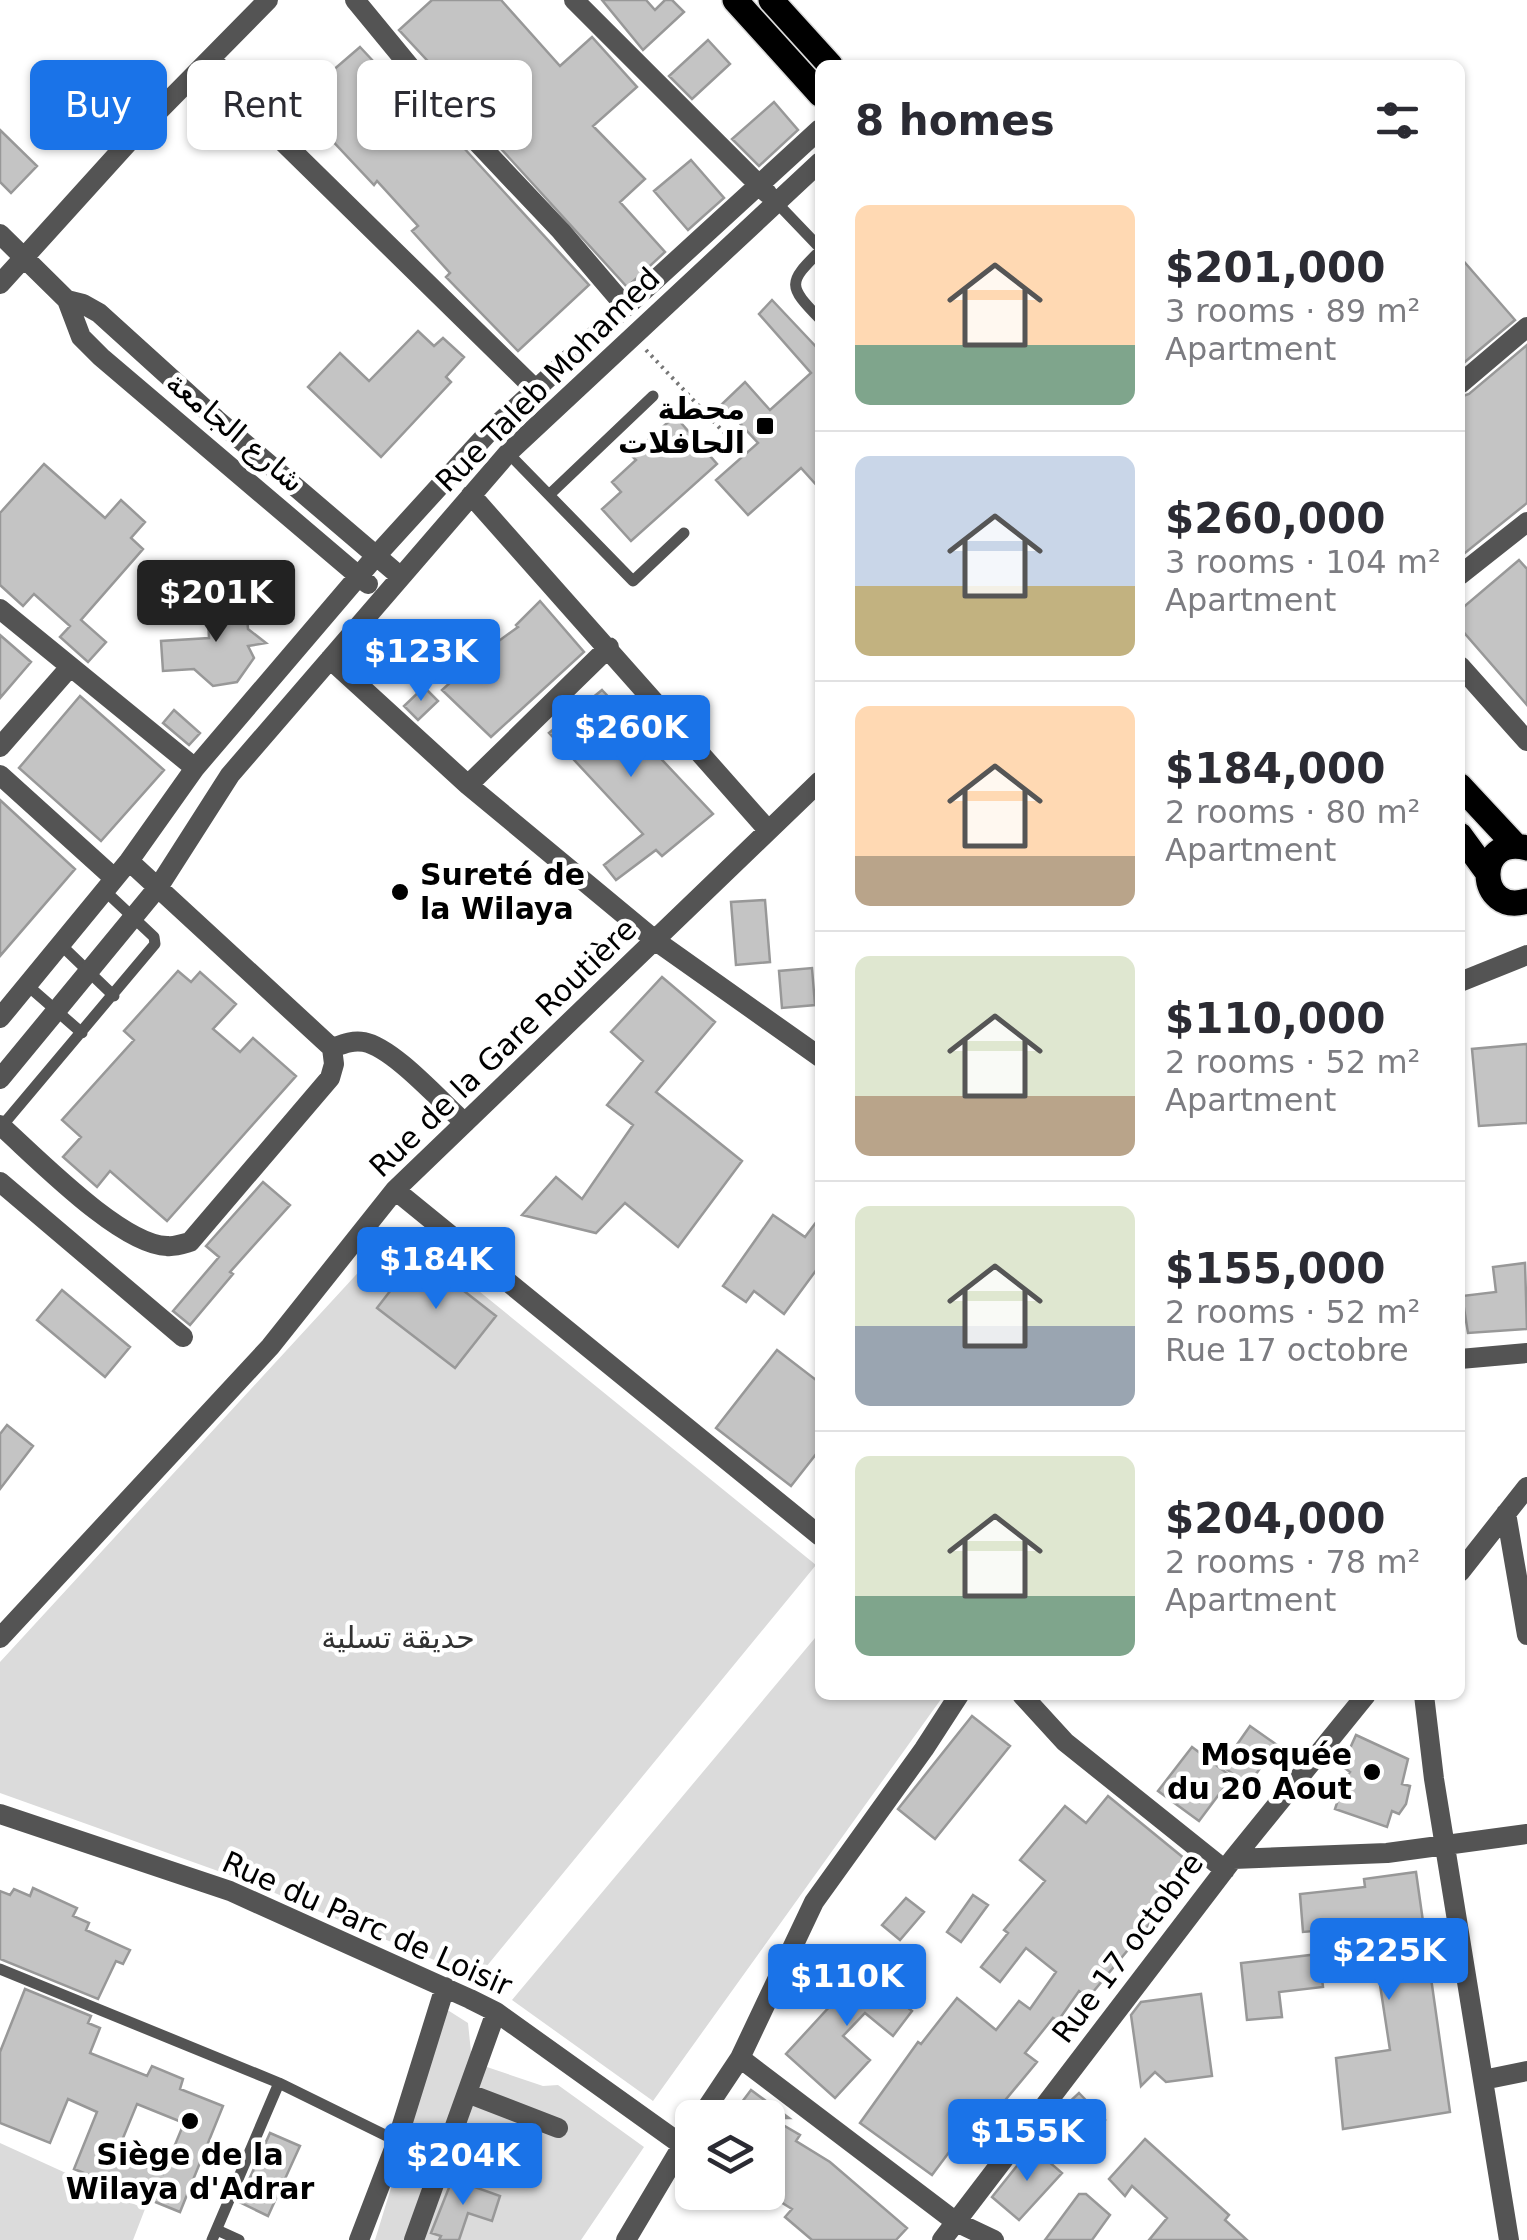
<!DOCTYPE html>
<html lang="en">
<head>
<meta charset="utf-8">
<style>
	body { margin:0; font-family:"DejaVu Sans","Noto Naskh Arabic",sans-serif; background:#f2f2f3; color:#2b2b33; height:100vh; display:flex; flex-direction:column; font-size:38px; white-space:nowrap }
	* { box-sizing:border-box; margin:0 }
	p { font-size:32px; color:#7c7c81 }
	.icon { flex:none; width:55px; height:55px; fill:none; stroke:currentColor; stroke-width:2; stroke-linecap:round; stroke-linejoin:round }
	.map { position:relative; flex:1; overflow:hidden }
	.sheet { position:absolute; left:815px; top:60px; width:650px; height:1640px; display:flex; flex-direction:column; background:#fff; border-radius:15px; box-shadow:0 2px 8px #0004 }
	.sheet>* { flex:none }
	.banner { position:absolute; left:30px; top:60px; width:635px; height:90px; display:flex; gap:20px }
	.controls { position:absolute; left:675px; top:2100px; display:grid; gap:20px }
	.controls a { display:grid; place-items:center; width:110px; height:110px; border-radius:15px; background:#fff; box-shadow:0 2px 8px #0004; font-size:50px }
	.price { position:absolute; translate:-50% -85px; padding:0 22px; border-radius:10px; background:#1a73e8; color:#fff; font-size:32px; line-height:65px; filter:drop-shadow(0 2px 5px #0008) }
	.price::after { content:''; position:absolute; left:50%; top:60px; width:30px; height:22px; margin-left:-15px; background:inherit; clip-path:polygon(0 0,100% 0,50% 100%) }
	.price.current { background:#222; color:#fff }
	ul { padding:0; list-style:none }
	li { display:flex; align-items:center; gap:30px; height:250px; padding:0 40px }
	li+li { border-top:2px solid #e1e1e2 }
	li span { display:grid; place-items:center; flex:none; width:280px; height:200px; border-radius:15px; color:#555 }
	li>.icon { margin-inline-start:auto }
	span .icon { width:120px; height:120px; fill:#fffc; stroke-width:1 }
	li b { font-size:42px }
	h2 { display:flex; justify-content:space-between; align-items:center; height:120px; padding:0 40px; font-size:42px }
	.pill { padding:0 35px; border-radius:15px; background:#fff; box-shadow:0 2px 8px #0004; font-size:35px; line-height:90px }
	.pill.current { background:#1a73e8; color:#fff }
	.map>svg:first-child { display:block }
	.green { fill:#dbdbdb }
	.building { fill:#c4c4c4; stroke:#989898; stroke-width:2.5; fill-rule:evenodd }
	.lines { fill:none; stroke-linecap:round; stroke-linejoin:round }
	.primary-casing { stroke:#dbdbdb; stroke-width:28 }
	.path { stroke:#767676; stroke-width:4; stroke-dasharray:2.5 5; stroke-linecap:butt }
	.lane { stroke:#545454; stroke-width:11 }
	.street { stroke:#545454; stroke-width:20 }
	.primary { stroke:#000; stroke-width:25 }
	.poi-dot { fill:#000; stroke:#fff; stroke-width:4 }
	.labels { text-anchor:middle; stroke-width:9; stroke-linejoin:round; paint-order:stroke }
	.street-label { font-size:30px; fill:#000; stroke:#fff }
	.poi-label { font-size:30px; font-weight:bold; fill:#000; stroke:#fff; text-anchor:end }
	.park-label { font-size:30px; fill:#323232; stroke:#fff }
</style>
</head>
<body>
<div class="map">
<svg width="1527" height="2240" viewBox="0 0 1527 2240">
	<rect width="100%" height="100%" fill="#fff"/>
	<path class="green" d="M400,1227L816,1565L477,1978L246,1881L0,1793V1662Z
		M820,1632V1695H944L653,2101L512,2000Z
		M446,2009L468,2023L472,2062L543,2086L558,2085L644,2147L581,2240H375Z
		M0,2143L145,2209L133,2240H0Z"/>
	<path class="building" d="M432,0H501L560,66L592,37L637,87L593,126L645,179L620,202L665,252L627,287L472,117L476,113L399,30Z
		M602,0H646L655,10L665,0H672L684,12L643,50Z
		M708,40L730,64L692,99L669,76Z
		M360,47L447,140L452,135L589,285L518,351L446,277L450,273L412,231L418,226L377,181L374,185L296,102Z
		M774,102L798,130L759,166L732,139Z
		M0,130L37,166L11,193L0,182Z
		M691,160L724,198L688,230L654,191Z
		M1460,257L1515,320L1460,366Z
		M772,300L820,351V489L801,468L748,515L716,480L758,443L722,404L745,382L770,410L811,373L759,314Z
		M418,331L434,346L443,338L464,357L446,377L451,382L381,457L308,387L340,353L369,381Z
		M1527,345V503L1460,557V397L1469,394Z
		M675,416L717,464L631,541L602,509L621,492L612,482L636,460L631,455Z
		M44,464L105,518L121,500L145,522L131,538L143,549L81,620L106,642L88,662L60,637L70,626L34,594L23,606L0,585V513Z
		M1519,560L1527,569V705L1460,628V610Z
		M238,587L239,616H247L248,629L266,643L248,646L254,658L237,682L213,686L194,669L163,671L161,641L209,638L208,619H216L215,588Z
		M540,601L584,652L491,737L442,690L485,651L518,627L516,625Z
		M0,635L31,662L0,698Z
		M424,687L438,701L418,720L404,706Z
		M602,690L619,708L616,711L713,814L662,856L656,850L616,880L604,865L643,834L549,733Z
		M80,696L164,770L101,841L19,768Z
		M174,710L200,733L189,745L163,723Z
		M0,800L75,869L0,956Z
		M765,900L770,962L736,965L731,902Z
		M812,968L815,1005L782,1008L779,971Z
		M178,971L191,982L200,972L236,1004L213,1029L240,1052L253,1038L296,1076L167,1221L110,1171L97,1187L63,1157L81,1137L62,1120L134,1040L124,1031Z
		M662,977L715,1022L656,1092L742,1161L678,1247L625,1203L596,1233L522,1215L556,1177L582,1199L633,1125L607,1105L643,1061L611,1032Z
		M1527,1044V1123L1479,1126L1472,1049Z
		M263,1182L290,1205L230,1272L233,1274L190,1325L173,1311L219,1257L206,1246Z
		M773,1215L805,1237L820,1217V1265L784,1314L754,1291L746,1302L723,1286Z
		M418,1255L496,1316L455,1368L377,1308Z
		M1525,1263L1527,1329L1468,1333L1462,1296L1496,1292L1493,1267Z
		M62,1290L130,1347L105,1377L37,1320Z
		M777,1350L820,1383V1449L791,1486L716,1428Z
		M7,1425L33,1446L0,1489V1434Z
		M972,1716L1010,1746L935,1839L898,1809Z
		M1250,1726L1277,1745L1248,1785L1222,1766Z
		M1356,1735L1408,1759L1402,1784L1410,1786L1406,1804L1399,1814L1392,1811L1387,1827L1335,1809L1339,1797L1335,1792L1350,1772L1342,1766Z
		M1192,1747L1232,1777L1199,1821L1158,1791Z
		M1108,1796L1196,1868L1088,1998L1079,1991L1058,2021L1053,2018L1025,2053L1037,2062L992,2116L982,2108L932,2175L860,2123L918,2042L921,2044L957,1998L996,2030L1019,2001L1030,2009L1056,1972L1026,1948L1000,1982L981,1967L1008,1933L1004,1930L1045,1881L1020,1860L1065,1806L1086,1823Z
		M1416,1872L1450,2112L1343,2129L1336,2058L1390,2050L1371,1926L1303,1932L1300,1894L1365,1887L1364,1879Z
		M33,1888L77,1908L73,1916L89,1923L86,1930L130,1950L123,1964L116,1961L98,1999L0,1959V1891L10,1895L14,1889L30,1896Z
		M973,1895L988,1905L961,1942L947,1932Z
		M906,1898L924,1912L900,1940L882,1925Z
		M1319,1954L1323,1987L1279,1992L1282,2017L1247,2020L1241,1963Z
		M859,1958L890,1986L886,1990L912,2011L893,2036L865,2013L843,2036L870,2060L835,2098L786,2054L842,1993L834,1985Z
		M25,1989L91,2016L88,2023L100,2028L90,2053L147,2076L152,2066L183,2079L180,2089L223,2106L180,2212L74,2169L97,2112L68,2099L50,2143L0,2123V2052ZM137,2104L184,2123L163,2174L116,2155Z
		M1201,1994L1212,2076L1166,2082L1155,2072L1141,2086L1131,2015L1141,2002Z
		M751,2090L789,2118H771L800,2135L796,2141L830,2162L907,2228L896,2240H812L785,2217L792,2209L768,2194V2118H730Z
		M1079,2093L1105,2120L1077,2146L1051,2119Z
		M270,2133L300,2146L268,2216L239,2202Z
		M1145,2139L1229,2215L1225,2220L1247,2240H1149L1167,2218L1132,2186L1125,2196L1109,2179Z
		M1032,2147L1062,2173L1019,2220L992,2197Z
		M454,2175L470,2180L469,2185L500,2196L492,2221L468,2213L459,2240H439L441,2236L431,2233Z
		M1079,2194H1086L1110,2215L1092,2240H1045Z"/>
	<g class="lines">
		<defs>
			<path id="primary" d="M735,0L820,94
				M771,0L830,65
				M1460,786L1515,845
				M1460,835L1487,872
				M1527,848C1473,834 1477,917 1527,901"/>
		</defs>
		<use href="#primary" class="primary-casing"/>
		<path class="path" d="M646,350L733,442"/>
		<path class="lane" d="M775,201L820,248
			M820,251C787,283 788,286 820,319
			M508,453L633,581L684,533
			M549,495L653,396
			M61,945L114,996
			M27,985L82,1033
			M2,1126L155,944L154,937L104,890
			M0,1969L279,2083L397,2141
			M217,2230L239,2240
			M212,2240L279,2083"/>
		<path class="street" d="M355,0L439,102L561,231L625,306
			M574,0L767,193
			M211,58L277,136L534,388
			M0,234L67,300L81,337L101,357L368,584
			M0,284L135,135L268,0
			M67,300L83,304L99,313L216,419L401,577
			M1460,384L1527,327
			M471,495L768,830
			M1460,575L1527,522
			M0,609L195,768
			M330,659L468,785L656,941L820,1057
			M1460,666L1527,741
			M0,747L70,667
			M0,775L114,878
			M468,785L609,647
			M1460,982L1527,955
			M0,1018L129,861L195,768L375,557L488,433L820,129
			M332,1048C343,1044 352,1040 364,1042C394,1048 441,1102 465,1123
			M0,1079L159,886L230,775L508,453L820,162
			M0,1125C36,1157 121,1245 167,1246C174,1247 183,1244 190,1242L330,1078L334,1064L332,1048L129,861
			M0,1182L183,1337
			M395,1190L820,1536
			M1460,1359L1527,1353
			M1506,1513L1527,1635
			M1460,1572L1527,1487
			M0,1638L270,1347L395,1190L820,781
			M1022,1695L1065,1742L1225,1870
			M1424,1695L1434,1779L1509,2240
			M0,1814L230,1891L470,1999L496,2012L682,2145
			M1233,1859L1387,1853L1527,1834
			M740,2058L956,2222L994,2240
			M1483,2080L1527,2071
			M467,2093L558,2128
			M700,2118L740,2058L814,1902L924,1749L959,1695
			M359,2240L397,2141L445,1987
			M414,2240L496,2012
			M626,2240L692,2129
			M942,2240L1233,1859L1366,1695"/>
		<use href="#primary" class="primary"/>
	</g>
	<g class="poi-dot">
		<rect x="755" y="416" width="20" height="20" rx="5"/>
		<circle cx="400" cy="892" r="10"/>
		<circle cx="1372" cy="1772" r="10"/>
		<circle cx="190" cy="2121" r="10"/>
	</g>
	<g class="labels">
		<g class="street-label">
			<text transform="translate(548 380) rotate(-45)" y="10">Rue Taleb Mohamed</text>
			<text transform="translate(235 432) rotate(40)" y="10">شارع الجامعة</text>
			<text transform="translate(503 1048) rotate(-44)" y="10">Rue de la Gare Routière</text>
			<text transform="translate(367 1924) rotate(24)" y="10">Rue du Parc de Loisir</text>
			<text transform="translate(1128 1948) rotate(-53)" y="10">Rue 17 octobre</text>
		</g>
		<g class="poi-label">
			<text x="745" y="419">محطة<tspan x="745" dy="34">الحافلات</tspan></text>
			<text x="420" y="885" text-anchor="start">Sureté de<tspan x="420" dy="34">la Wilaya</tspan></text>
			<text x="1352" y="1765">Mosquée<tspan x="1352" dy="34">du 20 Aout</tspan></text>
			<text x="190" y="2165" text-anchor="middle">Siège de la<tspan x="190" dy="34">Wilaya d'Adrar</tspan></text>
		</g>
		<g class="park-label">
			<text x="398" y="1648">حديقة تسلية</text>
		</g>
	</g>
</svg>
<div class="controls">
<a><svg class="icon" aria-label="layers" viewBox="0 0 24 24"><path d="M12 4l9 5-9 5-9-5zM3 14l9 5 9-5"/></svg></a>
</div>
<b class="price current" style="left:216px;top:645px">$201K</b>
<b class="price" style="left:421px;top:704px">$123K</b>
<b class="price" style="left:631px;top:780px">$260K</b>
<b class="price" style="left:436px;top:1312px">$184K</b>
<b class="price" style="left:1389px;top:2003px">$225K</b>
<b class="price" style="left:847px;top:2029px">$110K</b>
<b class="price" style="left:1027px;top:2184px">$155K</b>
<b class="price" style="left:463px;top:2208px">$204K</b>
<div class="banner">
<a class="pill current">Buy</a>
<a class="pill">Rent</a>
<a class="pill">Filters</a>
</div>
<section class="sheet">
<h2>8 homes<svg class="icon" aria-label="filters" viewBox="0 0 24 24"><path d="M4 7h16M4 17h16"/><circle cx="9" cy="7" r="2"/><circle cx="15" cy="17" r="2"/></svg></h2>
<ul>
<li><span style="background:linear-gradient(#ffd9b3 70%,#7fa58c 0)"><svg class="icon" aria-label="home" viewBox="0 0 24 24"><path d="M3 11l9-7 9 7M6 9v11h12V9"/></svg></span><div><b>$201,000</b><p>3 rooms · 89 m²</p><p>Apartment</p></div></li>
<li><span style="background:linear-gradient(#c9d6e8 65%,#c2b280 0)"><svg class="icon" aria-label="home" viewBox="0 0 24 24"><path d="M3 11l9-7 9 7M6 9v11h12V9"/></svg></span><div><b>$260,000</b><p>3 rooms · 104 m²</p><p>Apartment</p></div></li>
<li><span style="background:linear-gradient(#ffd9b3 75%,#b9a48a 0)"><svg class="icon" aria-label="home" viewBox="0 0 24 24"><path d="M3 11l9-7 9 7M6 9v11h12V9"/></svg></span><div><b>$184,000</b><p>2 rooms · 80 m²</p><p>Apartment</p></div></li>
<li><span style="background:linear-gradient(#dfe7d0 70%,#b9a48a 0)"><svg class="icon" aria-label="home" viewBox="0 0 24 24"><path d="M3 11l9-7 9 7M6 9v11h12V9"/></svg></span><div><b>$110,000</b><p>2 rooms · 52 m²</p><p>Apartment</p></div></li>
<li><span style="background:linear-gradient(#dfe7d0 60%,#9aa5b1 0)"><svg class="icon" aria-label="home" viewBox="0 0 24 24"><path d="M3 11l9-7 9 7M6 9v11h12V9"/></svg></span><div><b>$155,000</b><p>2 rooms · 52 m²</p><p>Rue 17 octobre</p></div></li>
<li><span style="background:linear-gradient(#dfe7d0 70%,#7fa58c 0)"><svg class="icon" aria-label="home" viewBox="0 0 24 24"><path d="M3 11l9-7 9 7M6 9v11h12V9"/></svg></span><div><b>$204,000</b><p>2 rooms · 78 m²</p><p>Apartment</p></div></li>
</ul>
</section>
</div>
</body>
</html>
